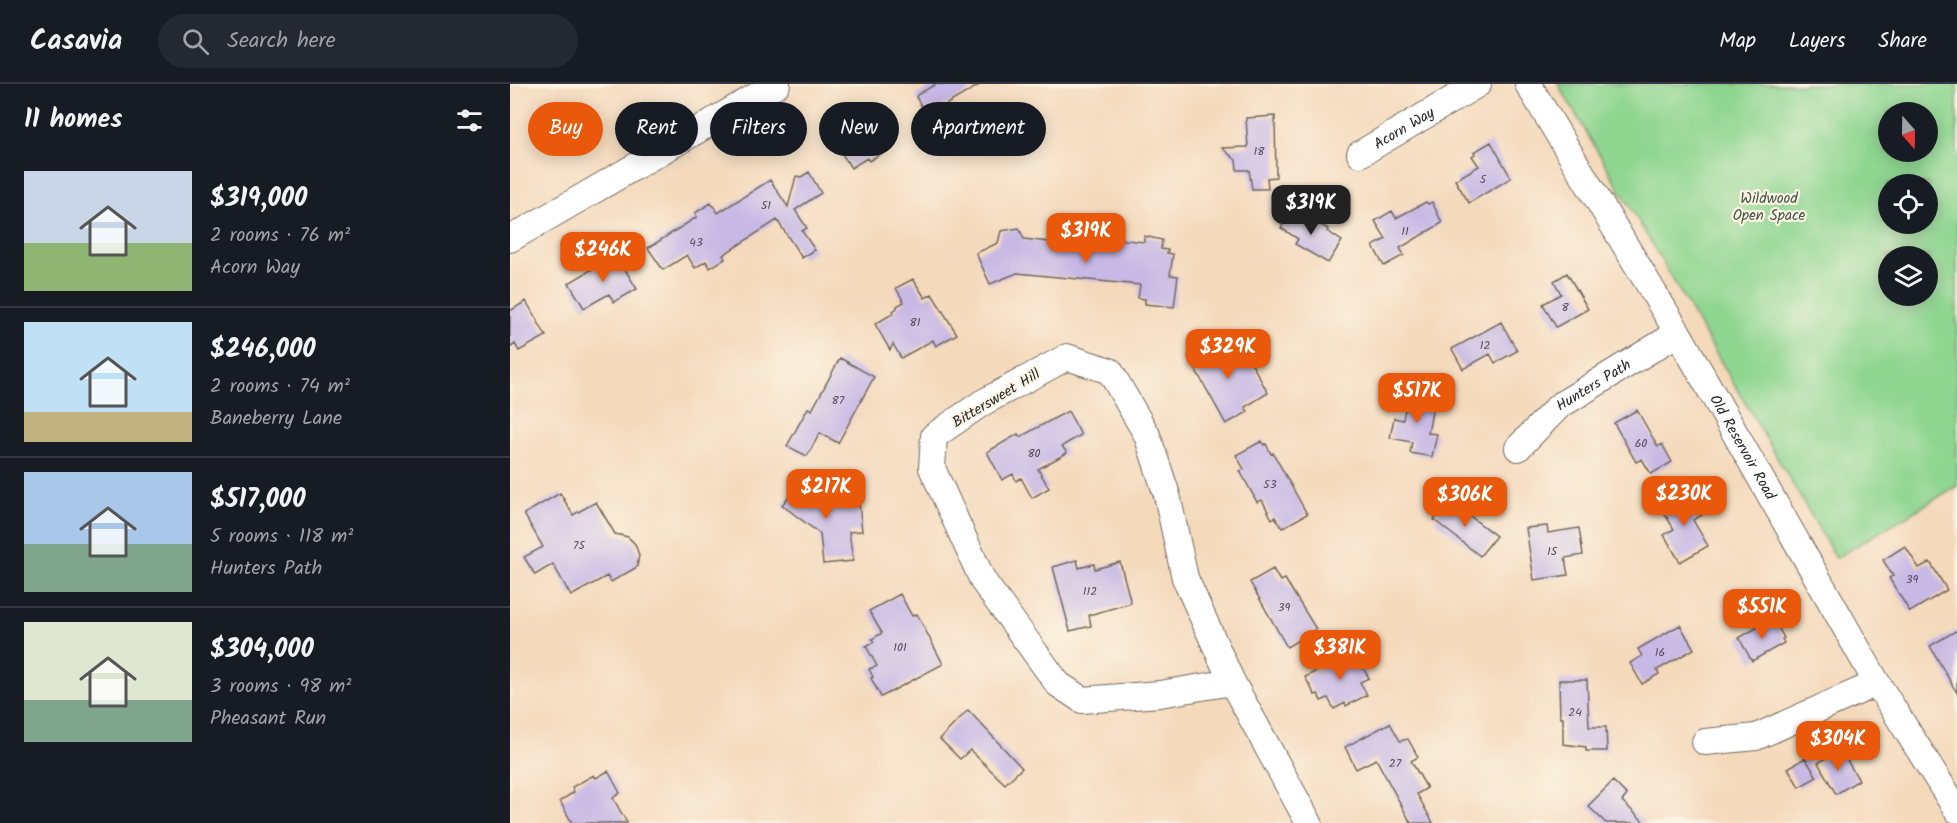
<!DOCTYPE html>
<html lang="en">
<head>
<meta charset="utf-8">
<style>
	body { margin:0; font-family:Kalam,sans-serif; background:#242831; color:#f1f3f6; height:100vh; display:flex; flex-direction:column; font-size:22px; white-space:nowrap }
	* { box-sizing:border-box; margin:0 }
	p { font-size:20px; color:#9ea1a6 }
	.icon { flex:none; width:33px; height:33px; fill:none; stroke:currentColor; stroke-width:2; stroke-linecap:round; stroke-linejoin:round }
	.map { position:relative; flex:1; overflow:hidden }
	.drawer { display:flex; flex-direction:column; background:#171b24; width:510px }
	.drawer>* { flex:none }
	.banner { position:absolute; left:18px; top:18px; width:570px; height:54px; display:flex; gap:12px }
	.needle { width:39px; rotate:160deg }
	.tools { position:absolute; left:1368px; top:18px; display:grid; gap:12px }
	.tools a { display:grid; place-items:center; width:60px; height:60px; border-radius:50%; background:#171b24; box-shadow:0 3px 15px #0003; font-size:30px }
	.price { position:absolute; translate:-50% -51px; padding:0 14px; border-radius:12px; background:#ea580c; color:#fff; font-size:20px; line-height:39px; filter:drop-shadow(0 2px 3px #0008) }
	.price::after { content:''; position:absolute; left:50%; top:36px; width:18px; height:14px; margin-left:-9px; background:inherit; clip-path:polygon(0 0,100% 0,50% 100%) }
	.price.active { background:#222; color:#fff }
	ul { padding:0; list-style:none }
	li { display:flex; align-items:center; gap:18px; height:150px; padding:0 24px }
	li+li { border-top:2px solid #363941 }
	li span { display:grid; place-items:center; flex:none; width:168px; height:120px; border-radius:0px; color:#555 }
	li>.icon { margin-inline-start:auto }
	span .icon { width:72px; height:72px; fill:#fffc; stroke-width:1 }
	li b { font-size:26px }
	h2 { display:flex; justify-content:space-between; align-items:center; height:72px; padding:0 24px; font-size:26px }
	.chip { padding:0 21px; border-radius:27px; background:#171b24; box-shadow:0 3px 15px #0003; font-size:21px; line-height:54px }
	.chip.active { background:#ea580c; color:#fff }
	header { display:flex; align-items:center; gap:36px; box-sizing:border-box; height:84px; padding:0 30px; background:#171b24; border-bottom:2px solid #363941 }
	header strong { font-size:28px }
	nav { display:flex; gap:33px; margin-inline-start:auto; font-size:21px }
	.search { width:420px; height:54px; background:#242831; display:flex; align-items:center; gap:15px; box-sizing:border-box; padding:0 21px; border-radius:33px; color:#9ea1a6; font-size:22px }
	main { display:flex; flex:1; min-height:0 }
	.map>svg:first-child { display:block }
	.green { fill:#8fd691; stroke:#5d805e; stroke-width:1.5; fill-rule:evenodd }
	.building { fill:#c7b8e5 }
	.lines { fill:none; stroke-linecap:round; stroke-linejoin:round }
	.minor-casing { stroke:#71685d; stroke-width:28 }
	.minor { stroke:#fff; stroke-width:26 }
	.labels { text-anchor:middle; stroke-width:4.5; stroke-linejoin:round; paint-order:stroke }
	.number-label { font-size:12px; fill:#524e5a }
	.street-label { font-size:15px; fill:#2b2b2b; stroke:#fcf5e5 }
	.park-label { font-size:15px; fill:#445644; stroke:#fcf5e5 }
</style>
</head>
<body>
<header>
<strong>Casavia</strong>
<div class="search"><svg class="icon" aria-label="search" viewBox="0 0 24 24"><circle cx="10" cy="10" r="6"/><path d="M15 15l6 6"/></svg>Search here</div>
<nav><a>Map</a><a>Layers</a><a>Share</a></nav>
</header>
<main>
<section class="drawer">
<h2>11 homes<svg class="icon" aria-label="filters" viewBox="0 0 24 24"><path d="M4 7h16M4 17h16"/><circle cx="9" cy="7" r="2"/><circle cx="15" cy="17" r="2"/></svg></h2>
<ul>
<li><span style="background:linear-gradient(#c9d6e8 60%,#8fb573 0)"><svg class="icon" aria-label="home" viewBox="0 0 24 24"><path d="M3 11l9-7 9 7M6 9v11h12V9"/></svg></span><div><b>$319,000</b><p>2 rooms · 76 m²</p><p>Acorn Way</p></div></li>
<li><span style="background:linear-gradient(#bfe0f5 75%,#c2b280 0)"><svg class="icon" aria-label="home" viewBox="0 0 24 24"><path d="M3 11l9-7 9 7M6 9v11h12V9"/></svg></span><div><b>$246,000</b><p>2 rooms · 74 m²</p><p>Baneberry Lane</p></div></li>
<li><span style="background:linear-gradient(#a9c7e8 60%,#7fa58c 0)"><svg class="icon" aria-label="home" viewBox="0 0 24 24"><path d="M3 11l9-7 9 7M6 9v11h12V9"/></svg></span><div><b>$517,000</b><p>5 rooms · 118 m²</p><p>Hunters Path</p></div></li>
<li><span style="background:linear-gradient(#dfe7d0 65%,#7fa58c 0)"><svg class="icon" aria-label="home" viewBox="0 0 24 24"><path d="M3 11l9-7 9 7M6 9v11h12V9"/></svg></span><div><b>$304,000</b><p>3 rooms · 98 m²</p><p>Pheasant Run</p></div></li>
</ul>
</section>
<div class="map">
<svg width="1447" height="739" viewBox="0 0 1447 739">
	<rect width="100%" height="100%" fill="#fcf5e5"/>
	<filter id="ink" filterUnits="userSpaceOnUse"><feTurbulence type="fractalNoise" baseFrequency=".0167" numOctaves="2"/><feDisplacementMap in="SourceGraphic" scale="12" xChannelSelector="R" yChannelSelector="G"/><feConvolveMatrix kernelMatrix="1 2 1 2 8 2 1 2 1" color-interpolation-filters="sRGB"/></filter>
	<filter id="wash" filterUnits="userSpaceOnUse"><feTurbulence type="fractalNoise" baseFrequency=".008" numOctaves="4" result="noise"/><feDisplacementMap in="SourceGraphic" scale="24" xChannelSelector="R" yChannelSelector="G"/><feGaussianBlur stdDeviation="1.35" result="paint"/><feColorMatrix in="noise" values="0 0 0 0 0 0 0 0 0 0 0 0 0 0 0 0 0 1.4 0 .05"/><feComposite in="paint" operator="in"/></filter>
	<g filter="url(#wash)">
		<rect width="100%" height="100%" fill="#f4d9bb"/>
		<path class="green" d="M1048,0H1447V402L1326,474ZM1378,28H1418V68H1378ZM1378,100H1418V140H1378ZM1378,172H1418V212H1378Z"/>
		<g id="blocks">
			<path class="building" d="M426,0H471L417,32L406,13L407,11Z
				M374,22L388,44L382,48L387,55L377,61L380,64L359,77L357,74L341,84L325,59L349,44L347,39Z
				M765,32L766,93L757,94L758,105H742L739,86H727L726,76L712,64L738,63L736,34Z
				M981,58L1001,94L959,119L945,96L969,82L962,72L965,70L964,68Z
				M299,88L311,109L285,126L297,144L292,147L305,166L292,174L267,136L213,171L215,175L200,184L196,177L185,184L177,171L153,186L138,164L187,133L185,129L201,119L208,129L260,96L278,123L286,92L291,93Z
				M916,118L918,120L922,118L932,139L890,164L894,171L874,182L863,162L876,155L865,137L882,127L886,134Z
				M783,124L818,145L817,147L832,157L818,179L785,160L788,155L771,144Z
				M509,144L514,155L539,158V161L593,167L594,161H597L598,154L634,158V152L652,156L651,165L658,166L657,169L663,170L660,191L668,192L664,223L635,220V215L628,214L630,201L507,189L480,200L466,169L488,159L491,147Z
				M106,171L127,205L104,218L99,210L74,224L59,199Z
				M1057,189L1078,225L1046,243L1033,220L1051,210L1044,197Z
				M403,195L415,214L422,210L447,250L426,262L423,256L391,274L383,260L380,266L365,240L384,229L383,227L387,224V222L394,218L386,204Z
				M16,217L36,252L9,267L5,260L0,264V227Z
				M991,238L1007,267L985,279L980,270L953,285L942,265Z
				M718,254L731,279L739,275L758,309L735,323L738,328L716,340L678,272L693,264L694,267Z
				M330,274L364,293L328,359L310,349L297,372L277,362L298,324L302,326Z
				M898,307L925,312L918,349L927,350L922,373L900,369L902,358L880,354L884,334L893,336Z
				M1127,326L1148,363L1152,360L1162,378L1141,390L1132,375L1126,378L1104,339Z
				M558,327L571,351L552,362L557,369L528,385L539,404L522,414L511,394L506,397L503,390L492,396L477,368L508,350L510,353Z
				M752,357L754,361L756,360L761,370L763,369L797,430L772,444L765,433L762,435L752,416L747,418L730,387L734,385L726,371Z
				M295,393L331,421L349,419L352,447L339,448L343,477L313,480L310,450L272,421Z
				M1179,408L1192,431L1183,436L1198,462L1170,478L1154,451L1164,445L1151,424Z
				M50,409L63,431L86,418L105,450L118,453L125,460L129,471L127,483L101,498L97,492L61,512L43,480L25,491L14,473L33,463L14,430Z
				M940,417L986,452L970,472L924,436Z
				M1037,442L1038,449L1069,444L1073,471L1055,474L1058,491L1024,496L1016,444Z
				M1395,462L1409,484L1420,478L1437,506L1400,528L1379,494L1383,492L1373,476Z
				M567,476L569,484L584,480L585,485L610,478L621,519L579,531L581,542L560,547L543,483Z
				M763,485L770,497L775,495L806,545L777,563L740,498Z
				M390,510L402,532L407,530L433,580L371,613L361,594L363,593L359,585L367,582L356,562L364,558L362,555L372,549L359,527Z
				M1260,536L1261,538L1264,536L1274,554L1272,555L1274,559L1242,577L1229,554Z
				M1170,541L1184,565L1147,586L1149,590L1132,600L1120,579L1132,572L1128,565Z
				M1447,546V609L1420,562Z
				M843,568L859,594L850,598L857,611L836,622L835,619L824,625L818,614L811,617L808,610L805,611L795,593Z
				M1049,596H1077L1079,643H1096L1097,667H1076V663L1053,660V634H1050Z
				M458,626L512,684L495,700L460,666L450,675L430,655Z
				M880,639L890,657L898,655L908,673L901,677L917,704L907,710L923,739H901L866,675L846,685L835,663Z
				M1330,665L1349,696L1326,710L1308,679Z
				M1295,674L1307,693L1289,703L1278,684Z
				M98,687L110,709L103,714L117,739H62L50,717L64,708L62,703L84,691L86,694Z
				M1103,697L1117,711L1112,717L1135,739H1096L1078,722Z"/>
		</g>
	</g>
	<g filter="url(#ink)">
		<use href="#blocks" fill-opacity="0" stroke="#71685d" stroke-width="1.5"/>
		<g class="lines">
			<defs>
				<g id="minor">
					<path id="s1" d="M1018,0L1168,249L1367,599L1447,726"/>
					<path id="s2" d="M850,70L968,0"/>
					<path d="M0,155L267,0"/>
					<path d="M557,273L600,287L637,351L657,411L675,494L722,598L650,610L572,616L548,600L473,497L422,384L424,352L472,319Z"/>
					<path id="s3" d="M1008,364L1049,322L1168,249"/>
					<path d="M722,598L799,739"/>
					<path d="M1195,658L1246,653L1367,599"/>
				</g>
			</defs>
			<use href="#minor" class="minor-casing"/>
			<use href="#minor" class="minor"/>
		</g>
	</g>
	<g class="labels">
		<g class="number-label">
			<text x="749" y="71">18</text>
			<text x="973" y="99">5</text>
			<text x="256" y="125">51</text>
			<text x="895" y="151">11</text>
			<text x="186" y="162">43</text>
			<text x="1055" y="227">8</text>
			<text x="405" y="242">81</text>
			<text x="975" y="265">12</text>
			<text x="328" y="320">87</text>
			<text x="1131" y="363">60</text>
			<text x="524" y="373">80</text>
			<text x="760" y="404">53</text>
			<text x="69" y="465">75</text>
			<text x="1042" y="471">15</text>
			<text x="1402" y="499">39</text>
			<text x="580" y="511">112</text>
			<text x="774" y="527">39</text>
			<text x="390" y="567">101</text>
			<text x="1150" y="572">16</text>
			<text x="1065" y="632">24</text>
			<text x="885" y="683">27</text>
		</g>
		<g class="street-label">
			<text dy="5" stroke="none"><textPath href="#s2" startOffset="51">Acorn Way</textPath></text>
			<text dy="5" stroke="none"><textPath href="#s3" startOffset="99">Hunters Path</textPath></text>
			<text transform="translate(486 314) rotate(-31)" y="5">Bittersweet Hill</text>
			<text dy="5" stroke="none"><textPath href="#s1" startOffset="422">Old Reservoir Road</textPath></text>
		</g>
		<g class="park-label">
			<text x="1259" y="119">Wildwood<tspan x="1259" dy="17">Open Space</tspan></text>
		</g>
	</g>
</svg>
<div class="tools">
<a><svg class="needle" viewBox="-14 -14 28 28"><path d="M0-13l5 13h-10z" fill="#e53935"/><path d="M0 13l5-13h-10z" fill="#9ea1a6"/></svg></a>
<a><svg class="icon" aria-label="locate" viewBox="0 0 24 24"><circle cx="12" cy="12" r="6"/><path d="M12 2v4M12 18v4M2 12h4M18 12h4"/></svg></a>
<a><svg class="icon" aria-label="layers" viewBox="0 0 24 24"><path d="M12 4l9 5-9 5-9-5zM3 14l9 5 9-5"/></svg></a>
</div>
<b class="price active" style="left:801px;top:152px">$319K</b>
<b class="price" style="left:576px;top:180px">$319K</b>
<b class="price" style="left:93px;top:199px">$246K</b>
<b class="price" style="left:718px;top:296px">$329K</b>
<b class="price" style="left:907px;top:340px">$517K</b>
<b class="price" style="left:316px;top:436px">$217K</b>
<b class="price" style="left:1174px;top:443px">$230K</b>
<b class="price" style="left:955px;top:444px">$306K</b>
<b class="price" style="left:1252px;top:556px">$551K</b>
<b class="price" style="left:830px;top:597px">$381K</b>
<b class="price" style="left:1328px;top:688px">$304K</b>
<div class="banner">
<a class="chip active">Buy</a>
<a class="chip">Rent</a>
<a class="chip">Filters</a>
<a class="chip">New</a>
<a class="chip">Apartment</a>
</div>
</div>
</main>
</body>
</html>
